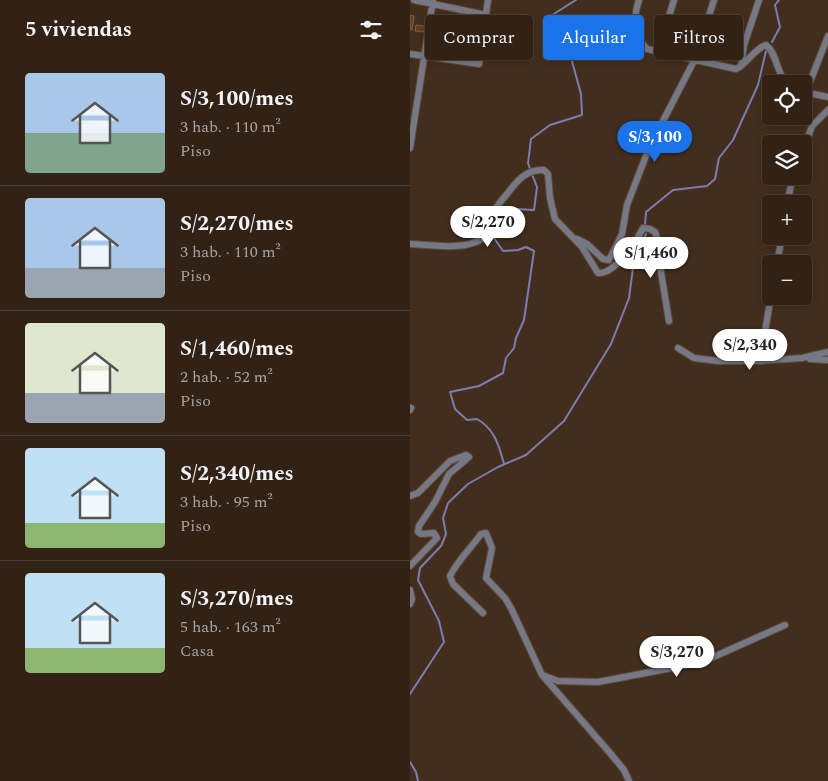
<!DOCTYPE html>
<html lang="es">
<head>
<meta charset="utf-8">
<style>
	body { margin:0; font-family:Spectral,serif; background:#3a2a1f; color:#f1f3f6; height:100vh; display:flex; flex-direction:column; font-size:19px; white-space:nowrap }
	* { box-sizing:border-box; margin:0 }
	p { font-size:16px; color:#a8a4a1 }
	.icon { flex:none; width:28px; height:28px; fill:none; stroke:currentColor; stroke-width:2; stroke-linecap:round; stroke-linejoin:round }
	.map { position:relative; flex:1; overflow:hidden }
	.panel { display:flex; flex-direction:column; background:#322216; width:410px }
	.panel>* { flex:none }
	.hud { position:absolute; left:15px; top:15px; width:328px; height:45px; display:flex; gap:10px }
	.tools { position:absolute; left:352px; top:75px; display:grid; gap:10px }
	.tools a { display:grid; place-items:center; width:50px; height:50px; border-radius:5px; background:#322216; box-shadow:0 2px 8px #0003,0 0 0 1px #4d3f35; font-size:25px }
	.price { position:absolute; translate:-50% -42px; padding:0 11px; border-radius:18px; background:#fff; color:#222; font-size:16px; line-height:32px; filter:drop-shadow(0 1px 2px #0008) }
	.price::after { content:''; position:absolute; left:50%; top:30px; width:15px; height:11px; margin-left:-8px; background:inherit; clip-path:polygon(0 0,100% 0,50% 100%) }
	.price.on { background:#1a73e8; color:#fff }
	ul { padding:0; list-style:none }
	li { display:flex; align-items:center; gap:15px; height:125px; padding:0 25px }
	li+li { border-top:1px solid #4d3f35 }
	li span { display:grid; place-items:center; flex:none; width:140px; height:100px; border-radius:5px; color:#555 }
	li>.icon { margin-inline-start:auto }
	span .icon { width:60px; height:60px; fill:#fffc; stroke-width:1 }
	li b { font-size:21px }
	h2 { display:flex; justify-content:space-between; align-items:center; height:60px; padding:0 25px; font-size:21px }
	.chip { padding:0 18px; border-radius:5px; background:#322216; box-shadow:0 2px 8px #0003,0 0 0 1px #4d3f35; font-size:18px; line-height:45px }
	.chip.on { background:#1a73e8; color:#fff }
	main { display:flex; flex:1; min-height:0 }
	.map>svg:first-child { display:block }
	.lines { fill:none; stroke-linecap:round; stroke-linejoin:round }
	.stream { stroke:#7a7db1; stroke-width:2 }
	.building { fill:#653e18; stroke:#7c6552 }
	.minor-casing { stroke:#5f4c3c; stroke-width:8 }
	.minor { stroke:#767985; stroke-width:6 }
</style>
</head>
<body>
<main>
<section class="panel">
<h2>5 viviendas<svg class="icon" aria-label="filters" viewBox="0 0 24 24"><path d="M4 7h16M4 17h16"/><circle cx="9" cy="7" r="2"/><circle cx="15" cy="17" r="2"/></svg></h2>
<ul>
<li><span style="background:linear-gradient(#a9c7e8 60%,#7fa58c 0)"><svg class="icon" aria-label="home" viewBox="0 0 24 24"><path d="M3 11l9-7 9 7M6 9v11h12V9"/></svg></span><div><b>S/3,100/mes</b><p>3 hab. · 110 m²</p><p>Piso</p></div></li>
<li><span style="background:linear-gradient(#a9c7e8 70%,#9aa5b1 0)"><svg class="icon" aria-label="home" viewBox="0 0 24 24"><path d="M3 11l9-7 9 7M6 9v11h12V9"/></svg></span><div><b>S/2,270/mes</b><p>3 hab. · 110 m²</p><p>Piso</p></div></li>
<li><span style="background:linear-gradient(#dfe7d0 70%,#9aa5b1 0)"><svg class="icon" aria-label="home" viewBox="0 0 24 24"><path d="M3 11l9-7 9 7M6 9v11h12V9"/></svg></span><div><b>S/1,460/mes</b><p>2 hab. · 52 m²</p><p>Piso</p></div></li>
<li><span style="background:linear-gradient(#bfe0f5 75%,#8fb573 0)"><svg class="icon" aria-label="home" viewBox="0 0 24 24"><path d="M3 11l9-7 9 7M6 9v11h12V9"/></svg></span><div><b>S/2,340/mes</b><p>3 hab. · 95 m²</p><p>Piso</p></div></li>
<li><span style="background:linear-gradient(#bfe0f5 75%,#8fb573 0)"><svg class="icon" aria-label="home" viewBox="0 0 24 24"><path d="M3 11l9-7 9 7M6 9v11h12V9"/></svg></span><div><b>S/3,270/mes</b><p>5 hab. · 163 m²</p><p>Casa</p></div></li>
</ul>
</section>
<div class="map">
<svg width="418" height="781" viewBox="0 0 418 781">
	<rect width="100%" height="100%" fill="#432e1d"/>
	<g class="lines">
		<path class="stream" d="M362,42L370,27L365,5L369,0
			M120,169L118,163L121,139L140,125L172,115L171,94L160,54L139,17L166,0
			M235,225L236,212L263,190L297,186L305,179L309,158L323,140L348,85L356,51
			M94,464C89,446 85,429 67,419L57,420L45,409L40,392L69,386L93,373L96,358L104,348L106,338L114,320L124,251L116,247L108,250L93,251L82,235L89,231L107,209L124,210L127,187L122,174
			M0,694L34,642L29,621L8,580L10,568L31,546L36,534L33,518L38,503L58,484L88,467L116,455L154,421L201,344L219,298L223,268L236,234
			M0,762L6,772L8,781"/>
	</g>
	<path class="building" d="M49,11H53L52,18H55V23H52V18H49Z
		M0,15L4,16L2,30L0,29Z
		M33,20L37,21V27H33Z
		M6,25L15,26L14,32L5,31Z
		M56,28L64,29L63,33L56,31Z
		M39,37L48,39V43L39,41Z"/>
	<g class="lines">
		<defs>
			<path id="minor" d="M4,0L76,15
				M229,0C223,16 224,36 237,49L326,69C338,63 344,49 356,45C368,54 366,76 379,84
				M248,51L264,0
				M0,54L69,64L78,0
				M331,66L334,45L349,0
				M394,92L418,97
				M396,92L418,36
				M0,148L23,0
				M394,148L402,126L418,110
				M377,204L383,176
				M167,239L177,244L193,259L199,260L212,234L217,205L239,148L285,59L304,0
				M0,244C20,245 56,251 73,238C81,232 81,218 85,210C88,204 93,199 97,194C107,181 116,169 134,170L138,174L140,198L145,219L172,247L188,273C204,275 226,242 233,228L240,229L245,232L248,240L250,266L259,321
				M367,264L372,236
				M268,348L284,358L309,361H350L392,358L418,352
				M400,359L418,360
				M350,361L361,296
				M0,410L1,408
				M0,496L8,493L40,461L56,455L59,457L39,474L25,502L9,526L8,532L11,534L24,533L27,538L0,566
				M0,590L2,599L0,604
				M73,613L43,584L40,576C48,560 61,548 71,534L76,533L82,548L76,578L95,598L101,608L132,675L148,681L188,682L262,668L299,659L375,625
				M133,676L200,753L214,770L219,781"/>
		</defs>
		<use href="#minor" class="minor-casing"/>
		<use href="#minor" class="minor"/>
	</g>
</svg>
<div class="tools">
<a><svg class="icon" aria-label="locate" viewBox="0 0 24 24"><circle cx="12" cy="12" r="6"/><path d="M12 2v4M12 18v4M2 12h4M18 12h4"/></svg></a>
<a><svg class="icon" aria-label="layers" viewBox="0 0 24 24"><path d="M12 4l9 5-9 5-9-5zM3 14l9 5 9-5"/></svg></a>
<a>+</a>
<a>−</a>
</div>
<b class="price on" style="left:245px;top:163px">S/3,100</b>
<b class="price" style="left:78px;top:248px">S/2,270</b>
<b class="price" style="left:241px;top:279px">S/1,460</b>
<b class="price" style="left:340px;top:371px">S/2,340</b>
<b class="price" style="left:267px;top:678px">S/3,270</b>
<div class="hud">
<a class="chip">Comprar</a>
<a class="chip on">Alquilar</a>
<a class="chip">Filtros</a>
</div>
</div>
</main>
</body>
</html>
